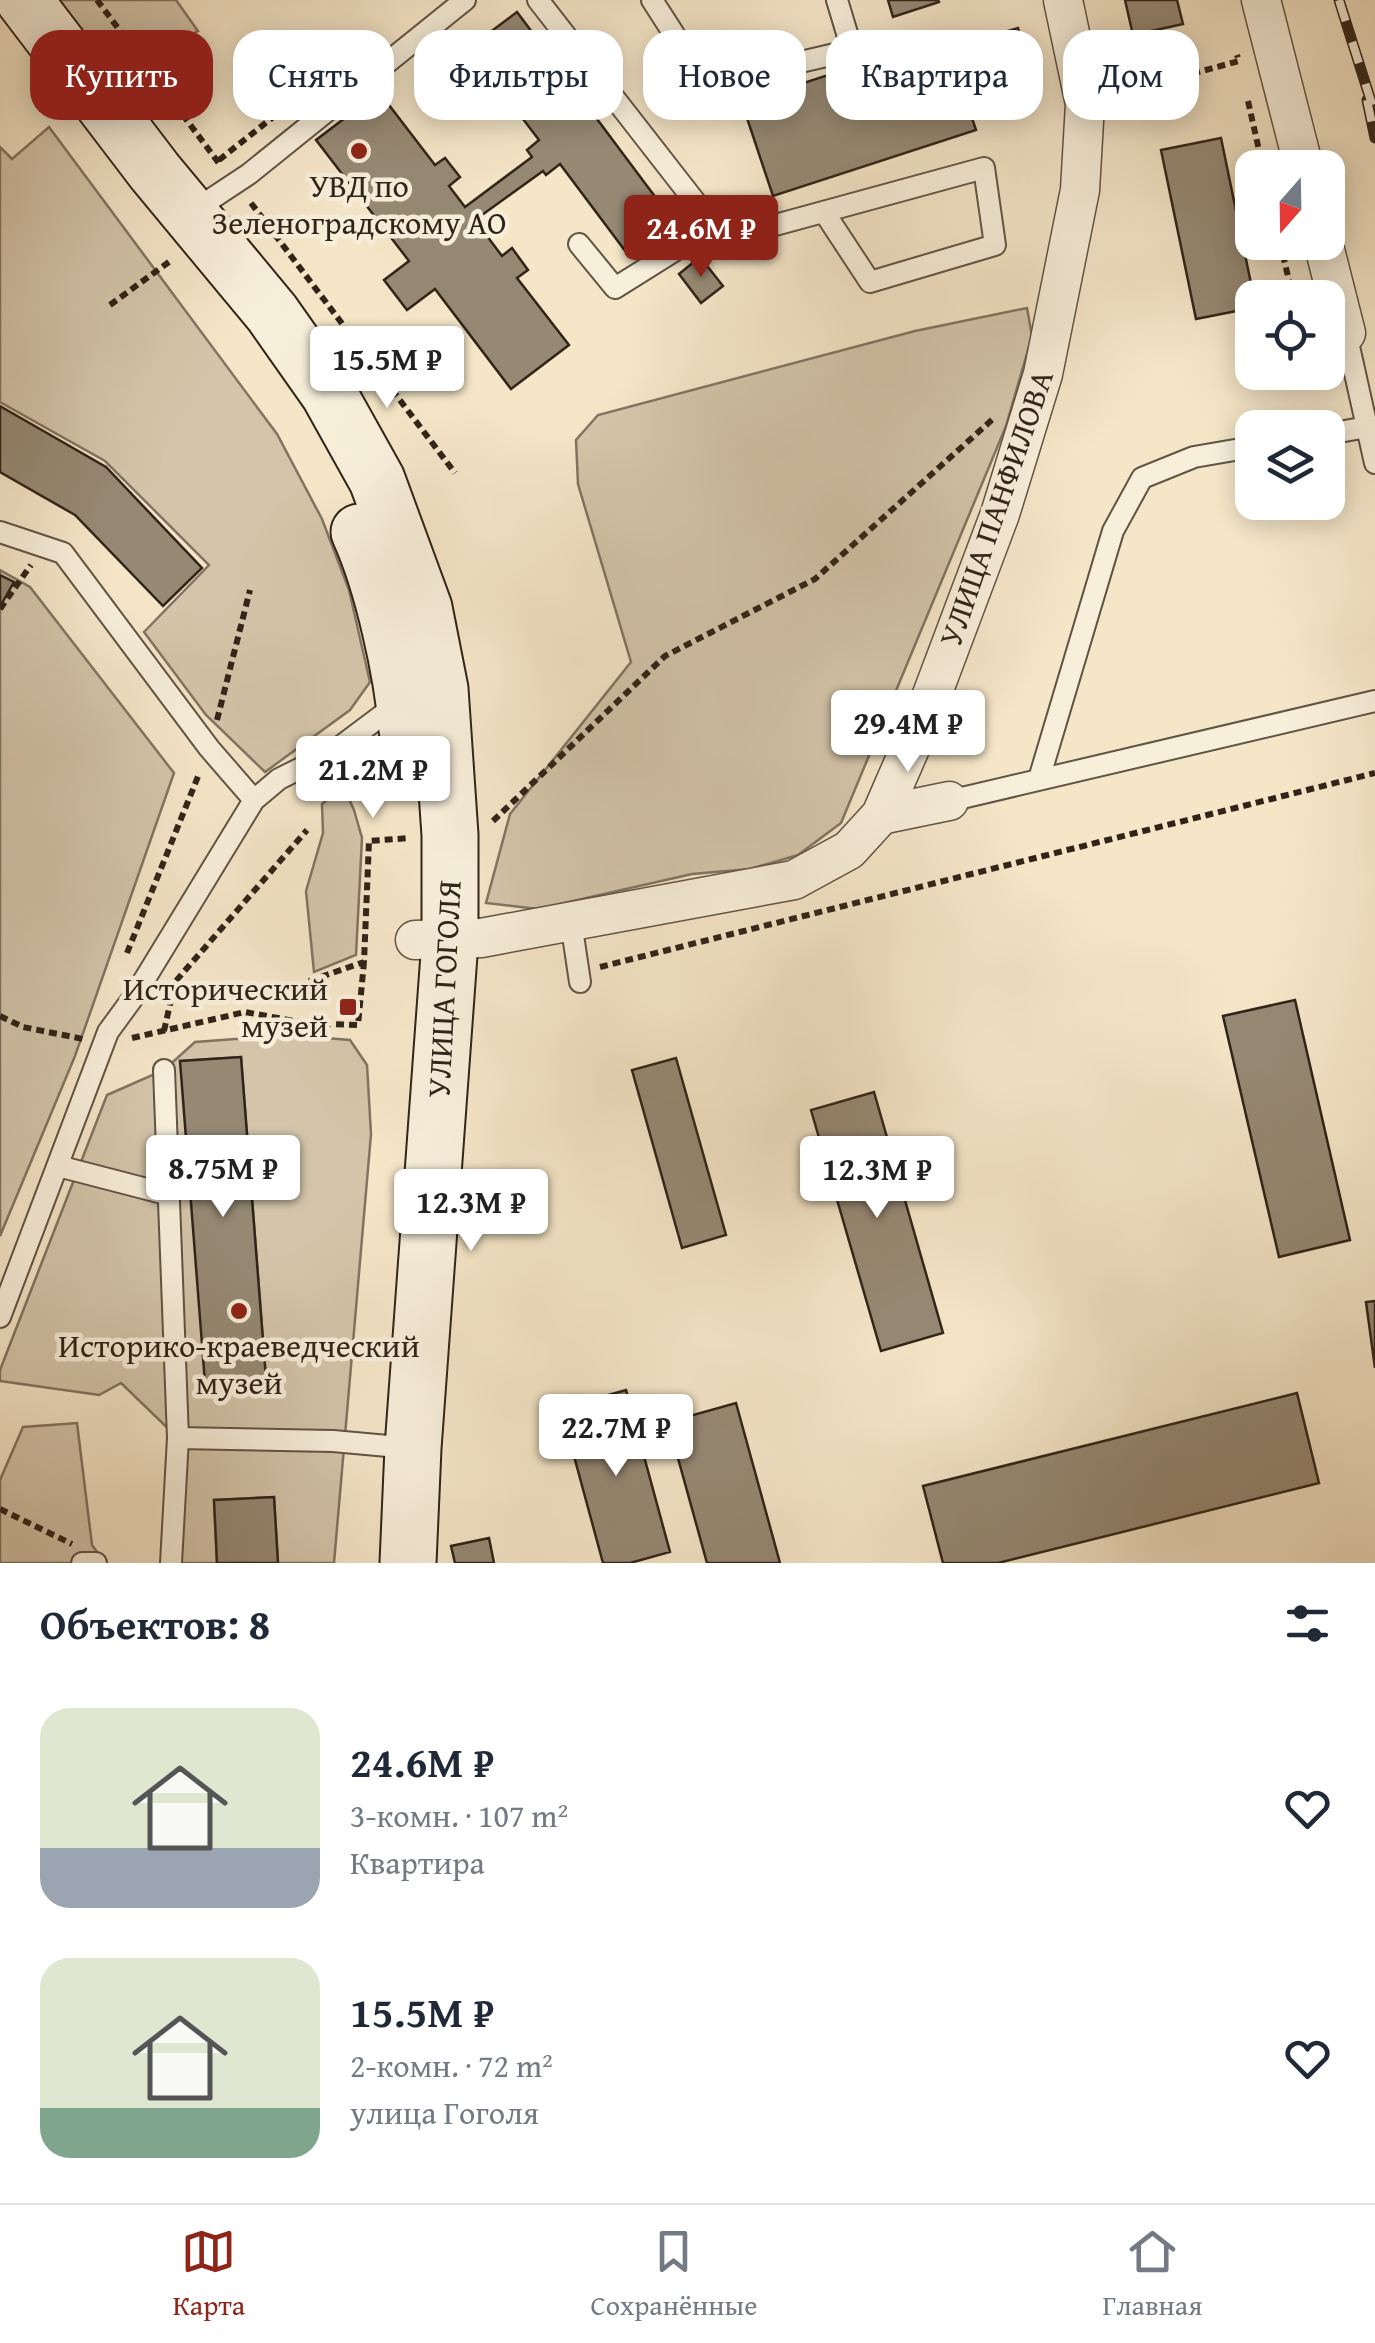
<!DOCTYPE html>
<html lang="ru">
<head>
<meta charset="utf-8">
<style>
	body { margin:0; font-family:"Gentium Book Plus",serif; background:#f6f6f7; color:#1f2937; height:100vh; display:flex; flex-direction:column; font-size:38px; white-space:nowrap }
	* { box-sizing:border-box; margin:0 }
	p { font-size:32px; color:#747a83 }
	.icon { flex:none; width:55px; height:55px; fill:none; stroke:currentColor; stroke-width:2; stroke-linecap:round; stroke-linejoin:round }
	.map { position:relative; height:1563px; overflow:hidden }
	.details { display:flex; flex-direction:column; background:#fff; flex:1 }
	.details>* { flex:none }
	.hud { position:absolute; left:30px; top:30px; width:1315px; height:90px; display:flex; gap:20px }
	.needle { width:65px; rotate:200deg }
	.tools { position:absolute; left:1235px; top:150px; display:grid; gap:20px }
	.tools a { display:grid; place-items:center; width:110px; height:110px; border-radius:20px; background:#fff; box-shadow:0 5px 25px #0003; font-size:50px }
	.price { position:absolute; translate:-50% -85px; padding:0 22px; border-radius:10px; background:#fff; color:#222; font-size:32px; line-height:65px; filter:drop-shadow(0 2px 5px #0008) }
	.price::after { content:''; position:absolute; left:50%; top:60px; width:30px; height:22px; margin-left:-15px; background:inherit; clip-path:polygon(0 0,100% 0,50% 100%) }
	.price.selected { background:#8f2418; color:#fff }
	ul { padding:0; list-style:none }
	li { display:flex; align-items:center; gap:30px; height:250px; padding:0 40px }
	li span { display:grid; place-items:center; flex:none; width:280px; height:200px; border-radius:30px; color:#555 }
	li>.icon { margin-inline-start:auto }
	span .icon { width:120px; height:120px; fill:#fffc; stroke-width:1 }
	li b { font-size:42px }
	h2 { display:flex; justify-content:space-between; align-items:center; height:120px; padding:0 40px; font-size:42px }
	.tag { padding:0 35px; border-radius:30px; background:#fff; box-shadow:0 5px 25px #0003; font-size:35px; line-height:90px }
	.tag.selected { background:#8f2418; color:#fff }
	.tabs { display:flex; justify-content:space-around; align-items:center; height:140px; border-top:2px solid #e0e1e3; background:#fff; font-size:28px; color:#747a83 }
	.tabs a { display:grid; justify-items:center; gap:5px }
	.tabs .selected { color:#8f2418 }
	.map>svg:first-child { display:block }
	.green { fill:#d4c5aa; stroke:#827462; stroke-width:2.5; fill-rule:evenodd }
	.building { fill:#968974; stroke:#302419; stroke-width:2.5 }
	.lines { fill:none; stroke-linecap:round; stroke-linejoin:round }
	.lane-casing { stroke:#615445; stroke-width:24 }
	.street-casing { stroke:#615445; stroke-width:41 }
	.secondary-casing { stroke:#302419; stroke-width:59 }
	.path { stroke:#302419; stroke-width:6; stroke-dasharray:8 5; stroke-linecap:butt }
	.lane { stroke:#f8efdb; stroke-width:20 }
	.street { stroke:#f8efdb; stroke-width:38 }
	.secondary { stroke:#f8efdb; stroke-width:55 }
	.rail-casing { stroke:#302419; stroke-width:11 }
	.rail { stroke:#f8efdb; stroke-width:8; stroke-dasharray:22; stroke-linecap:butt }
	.poi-dot { fill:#8f2418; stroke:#f8efdb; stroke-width:4 }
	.labels { text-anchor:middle; stroke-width:9; stroke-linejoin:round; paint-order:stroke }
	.poi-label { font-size:32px; fill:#302419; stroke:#f8efdb }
	.street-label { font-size:32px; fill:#302419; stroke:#f8efdb }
</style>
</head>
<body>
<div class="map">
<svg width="1375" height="1563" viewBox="0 0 1375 1563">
	<rect width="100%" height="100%" fill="#f5e6c8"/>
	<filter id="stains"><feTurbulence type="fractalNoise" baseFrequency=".002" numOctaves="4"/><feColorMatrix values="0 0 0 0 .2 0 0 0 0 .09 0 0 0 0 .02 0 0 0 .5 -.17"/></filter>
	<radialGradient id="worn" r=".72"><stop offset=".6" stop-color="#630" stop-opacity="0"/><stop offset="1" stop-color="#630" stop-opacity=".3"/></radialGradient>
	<path class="green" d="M47,0H176L198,31L108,80Z
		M49,127L277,434L322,519L349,590L370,682L350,710L265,772L206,715L144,632L209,565L105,461L0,402V147L12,159Z
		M1027,308L1032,336L1006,426L841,823L798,855L750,869L692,874L538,909L486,903L510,814L631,662L578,484L576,440L598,415L915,331Z
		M0,570L30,587L174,773L75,1056L0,1236Z
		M343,786L354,810L362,838L356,955L314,972L306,891L323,833L322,804Z
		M289,1035L350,1040L367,1065L371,1134L334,1563H278L274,1497L214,1500L217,1563H171L178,1438L121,1383L99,1395L0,1381V1370L107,1095L164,1070L195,1042ZM241,1057L266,1378L265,1379L181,1061Z
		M77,1423L92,1545L105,1563H0V1480L23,1427Z"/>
	<path class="building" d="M888,0H938L939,2L893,17Z
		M1125,0H1177L1183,24L1133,35Z
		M517,12L674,222L629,256L560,164L546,175L543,171L475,220L502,256L512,248L528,270L517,278L569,345L511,389L435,289L407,310L384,280L409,261L316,140L379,92L435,165L445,158L460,177L449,186L465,207L532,157L527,150L539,140L469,48Z
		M1018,28L1035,89L976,106L959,45Z
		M945,37L976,130L773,196L742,103Z
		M1221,138L1254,298L1252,308L1196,319L1161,150Z
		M700,257L723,286L701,303L679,274Z
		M0,406L106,467L202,568L163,606L75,515L0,472Z
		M0,575L14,582L2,603L0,602Z
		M1295,1000L1350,1240L1279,1257L1223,1016Z
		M241,1057L266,1379L205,1383L180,1061Z
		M676,1058L726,1235L682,1248L632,1070Z
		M874,1092L943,1333L881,1351L811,1110Z
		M1375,1301V1368L1366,1302Z
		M626,1390L670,1552L630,1563H603L561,1408Z
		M1297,1393L1319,1483L998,1563H943L923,1486Z
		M736,1403L780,1563H707L668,1422Z
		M274,1497L278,1563H217L214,1500Z
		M489,1538L494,1563H455L451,1546Z"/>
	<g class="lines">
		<defs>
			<path id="lane" d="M538,0L714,226L746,233L984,168L995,245L870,282L824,212
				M652,0L706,84L852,50L837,0
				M190,213L249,174L465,0
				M579,244L615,288L714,226
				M1346,333L1375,463
				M1328,434L1367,427
				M0,532L63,553L209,748L254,800
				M1039,779L1113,531L1142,478L1194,457L1252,447
				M949,801L1375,701
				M571,922L580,982
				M164,1070L178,1438L171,1563
				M58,1166L170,1195
				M0,1317L108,1032L135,995L254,800L279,779L333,752L397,704
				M178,1438L333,1441L410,1448
				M82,1563H96"/>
			<path id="street" d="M1261,0L1304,168
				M1323,242L1346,333
				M881,815L949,801
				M415,940L481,938L794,880L849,850L881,815L924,716L1000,514L1043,374L1080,190L1085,104L1063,0"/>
			<path id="secondary" d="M24,0L155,172L272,313L329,394L377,480L424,608L440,689L450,835V941L413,1448L408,1563
				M359,532C383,585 402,672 407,730"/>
		</defs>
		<use href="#lane" class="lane-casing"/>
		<use href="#street" class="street-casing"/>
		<use href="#secondary" class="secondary-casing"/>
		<path class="path" d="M97,0L221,166
			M1117,94L1239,61L1237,55
			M1248,101L1263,168
			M219,160L350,56
			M251,203L455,473
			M1280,242L1293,298
			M110,305L173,259
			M0,609L31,565
			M217,720L250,590
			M493,821L665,656L815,579L994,418
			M127,953L199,774
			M600,967L1375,773
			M309,981L364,962L369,841L410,838
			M0,1016L23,1027L83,1039
			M164,1031L175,982L307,830
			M132,1038L245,1012L305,1023L358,1025L364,962
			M0,1509L72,1544"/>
		<use href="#lane" class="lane"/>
		<use href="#street" class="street"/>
		<use href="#secondary" class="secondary"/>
		<defs>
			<path id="rail" d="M1339,0L1375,114
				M1367,100L1375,138"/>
		</defs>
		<use href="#rail" class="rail-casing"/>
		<use href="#rail" class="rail"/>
	</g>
	<g class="poi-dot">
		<circle cx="359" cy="151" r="10"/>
		<rect x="338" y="997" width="20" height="20" rx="5"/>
		<circle cx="239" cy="1311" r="10"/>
	</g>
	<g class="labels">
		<g class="poi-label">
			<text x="359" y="197">УВД по<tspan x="359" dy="37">Зеленоградскому АО</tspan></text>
			<text x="328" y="1000" text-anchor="end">Исторический<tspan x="328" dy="37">музей</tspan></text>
			<text x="239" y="1357">Историко-краеведческий<tspan x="239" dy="37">музей</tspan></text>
		</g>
		<g class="street-label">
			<text transform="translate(996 508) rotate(-71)" y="11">УЛИЦА ПАНФИЛОВА</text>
			<text transform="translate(444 989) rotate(-87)" y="11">УЛИЦА ГОГОЛЯ</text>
		</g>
	</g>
	<rect width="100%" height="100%" filter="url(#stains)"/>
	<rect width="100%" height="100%" fill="url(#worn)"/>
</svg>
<div class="tools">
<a><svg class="needle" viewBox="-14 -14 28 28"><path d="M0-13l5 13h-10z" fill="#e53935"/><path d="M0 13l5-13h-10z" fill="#747a83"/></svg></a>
<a><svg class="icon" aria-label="locate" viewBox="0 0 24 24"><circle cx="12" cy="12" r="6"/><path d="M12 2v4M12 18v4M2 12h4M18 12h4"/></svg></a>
<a><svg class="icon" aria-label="layers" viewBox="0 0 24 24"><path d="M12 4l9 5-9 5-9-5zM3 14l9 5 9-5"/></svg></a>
</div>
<b class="price selected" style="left:701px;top:280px">24.6M ₽</b>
<b class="price" style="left:387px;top:411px">15.5M ₽</b>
<b class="price" style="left:908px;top:775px">29.4M ₽</b>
<b class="price" style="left:373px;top:821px">21.2M ₽</b>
<b class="price" style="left:223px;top:1220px">8.75M ₽</b>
<b class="price" style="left:877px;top:1221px">12.3M ₽</b>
<b class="price" style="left:471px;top:1254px">12.3M ₽</b>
<b class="price" style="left:616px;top:1479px">22.7M ₽</b>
<div class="hud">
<a class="tag selected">Купить</a>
<a class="tag">Снять</a>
<a class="tag">Фильтры</a>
<a class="tag">Новое</a>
<a class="tag">Квартира</a>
<a class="tag">Дом</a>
</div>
</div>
<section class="details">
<h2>Объектов: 8<svg class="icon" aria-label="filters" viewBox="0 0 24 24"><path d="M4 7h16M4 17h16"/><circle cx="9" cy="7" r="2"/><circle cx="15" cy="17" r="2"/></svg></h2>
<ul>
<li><span style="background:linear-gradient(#dfe7d0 70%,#9aa5b1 0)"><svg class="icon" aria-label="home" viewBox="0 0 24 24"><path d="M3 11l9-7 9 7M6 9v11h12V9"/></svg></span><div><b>24.6M ₽</b><p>3-комн. · 107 m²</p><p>Квартира</p></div><svg class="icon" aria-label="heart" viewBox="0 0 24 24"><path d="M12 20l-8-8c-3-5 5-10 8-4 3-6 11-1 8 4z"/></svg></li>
<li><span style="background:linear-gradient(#dfe7d0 75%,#7fa58c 0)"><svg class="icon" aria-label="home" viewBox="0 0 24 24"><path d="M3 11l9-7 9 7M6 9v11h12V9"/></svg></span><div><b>15.5M ₽</b><p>2-комн. · 72 m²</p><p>улица Гоголя</p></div><svg class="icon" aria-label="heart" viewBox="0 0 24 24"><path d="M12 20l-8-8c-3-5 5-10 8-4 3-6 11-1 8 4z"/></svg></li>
</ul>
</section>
<nav class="tabs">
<a class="selected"><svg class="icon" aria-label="map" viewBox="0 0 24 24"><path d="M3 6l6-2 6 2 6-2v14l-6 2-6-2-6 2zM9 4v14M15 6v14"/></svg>Карта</a>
<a><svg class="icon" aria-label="saved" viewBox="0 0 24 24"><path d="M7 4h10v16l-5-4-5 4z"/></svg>Сохранённые</a>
<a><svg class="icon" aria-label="home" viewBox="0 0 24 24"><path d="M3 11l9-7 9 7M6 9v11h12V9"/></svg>Главная</a>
</nav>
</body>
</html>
